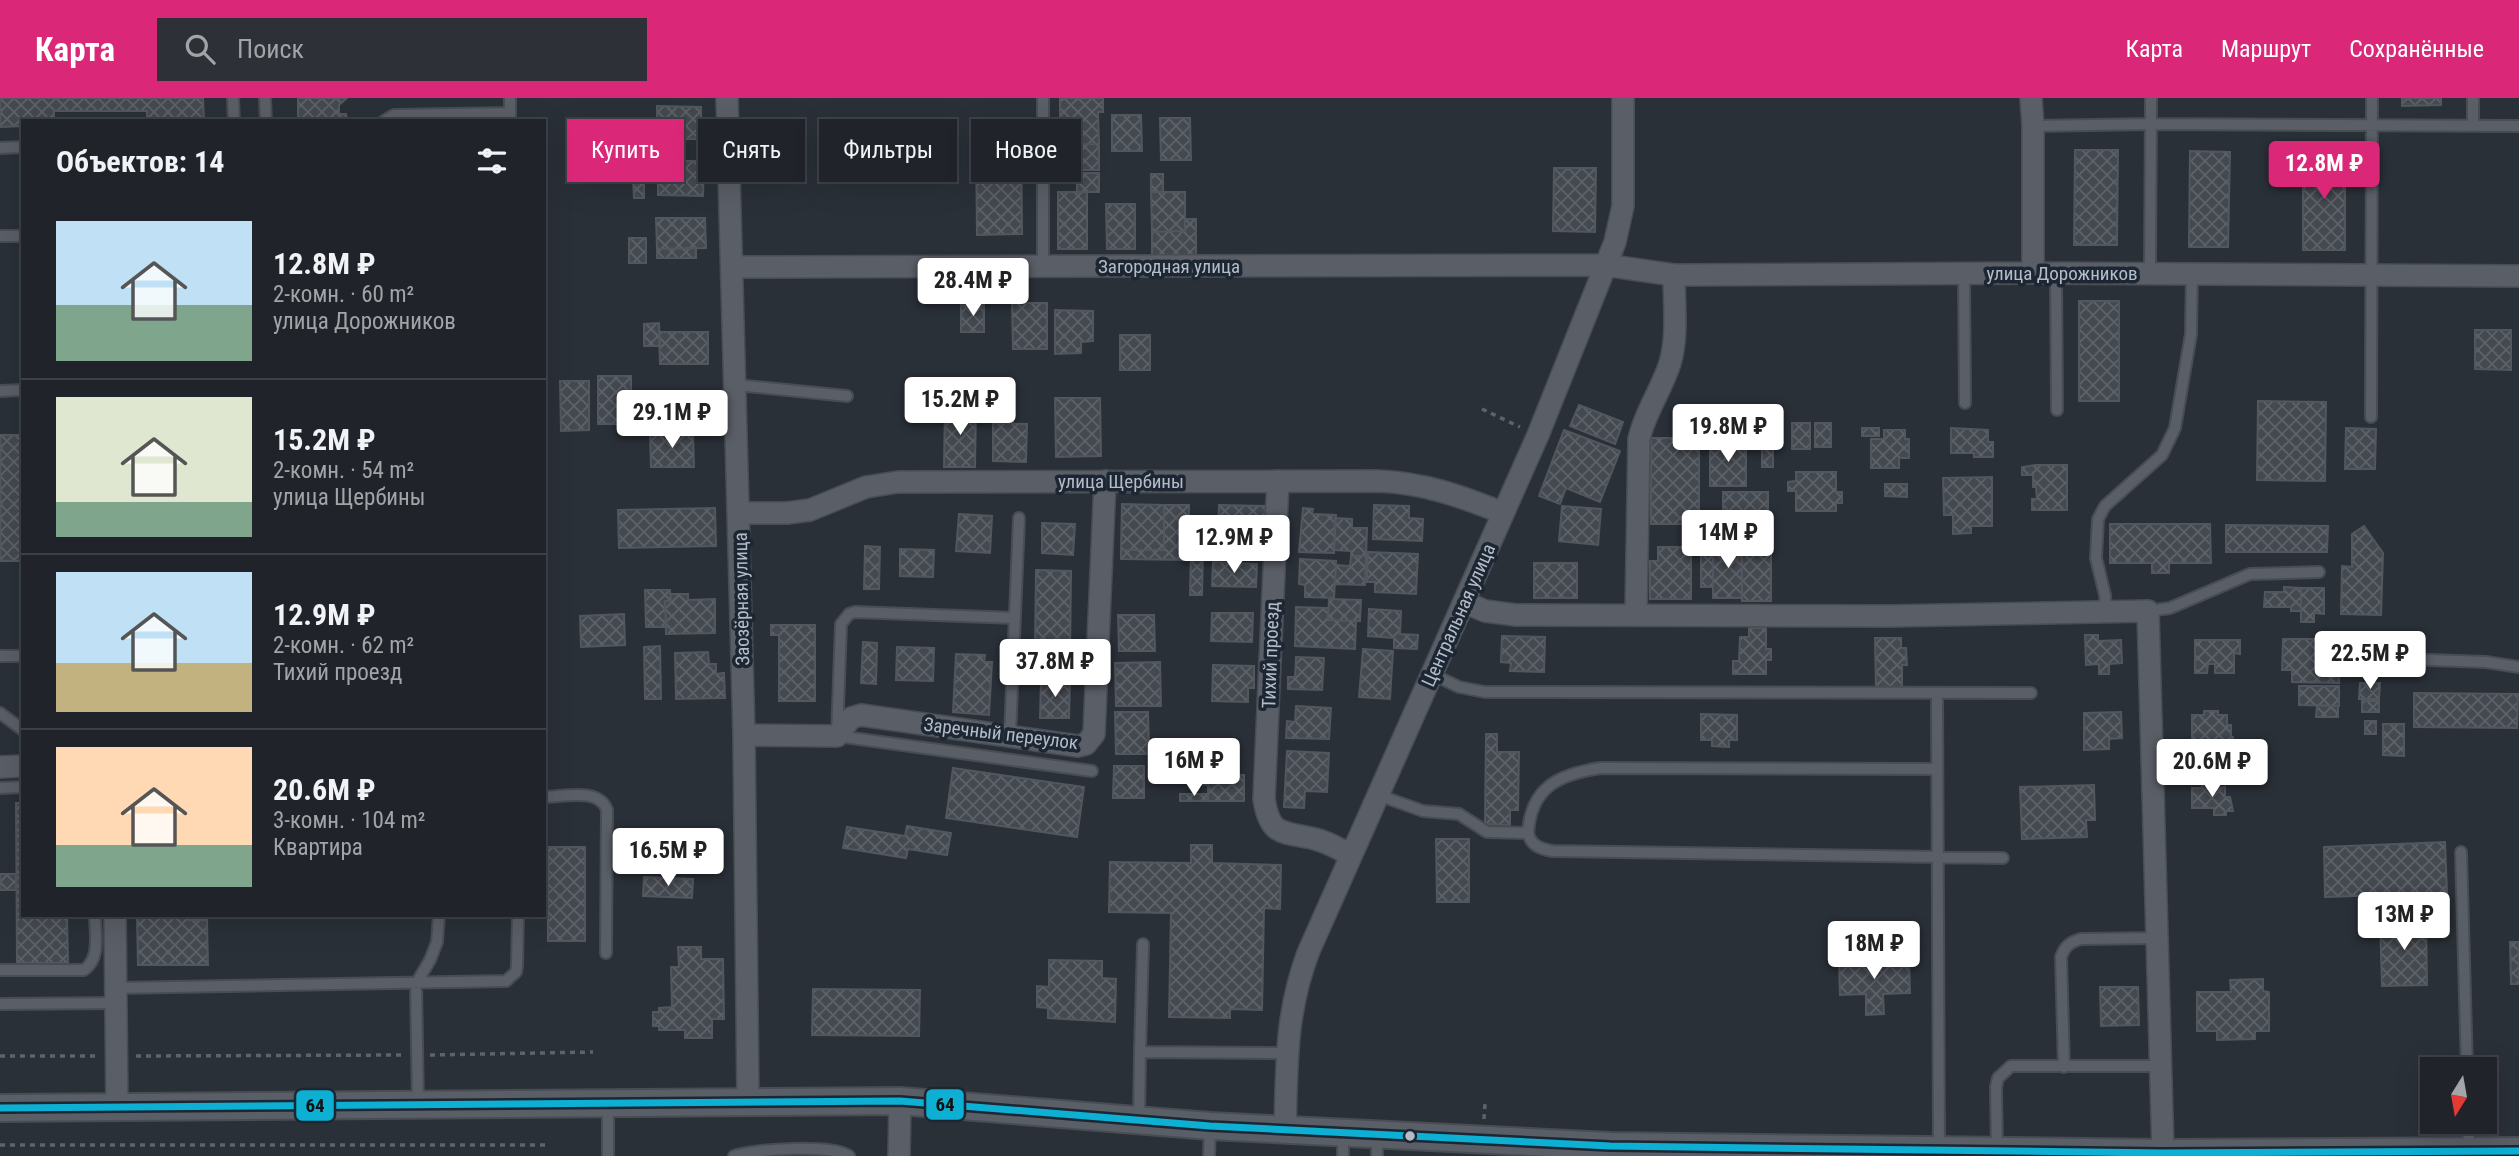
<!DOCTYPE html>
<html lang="ru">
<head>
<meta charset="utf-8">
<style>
	body { margin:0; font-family:"Roboto Condensed",sans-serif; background:#2d3036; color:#f1f3f6; height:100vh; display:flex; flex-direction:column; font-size:26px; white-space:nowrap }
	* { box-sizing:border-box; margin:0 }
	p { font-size:23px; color:#a2a4a8 }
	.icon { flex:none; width:38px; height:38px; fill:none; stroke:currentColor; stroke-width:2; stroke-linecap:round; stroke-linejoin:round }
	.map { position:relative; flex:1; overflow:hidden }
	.side { position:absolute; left:21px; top:21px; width:525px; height:798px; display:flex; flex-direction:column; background:#20242a; border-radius:0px; box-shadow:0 7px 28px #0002,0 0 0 2px #3d4147 }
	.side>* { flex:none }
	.top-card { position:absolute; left:567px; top:21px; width:665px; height:63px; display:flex; gap:14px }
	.needle { width:46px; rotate:191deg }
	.controls { position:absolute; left:2420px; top:959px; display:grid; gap:14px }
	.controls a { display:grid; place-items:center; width:77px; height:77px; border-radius:0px; background:#20242a; box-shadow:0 7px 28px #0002,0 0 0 2px #3d4147; font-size:35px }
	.price { position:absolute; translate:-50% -60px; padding:0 16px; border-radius:7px; background:#fff; color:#222; font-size:23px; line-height:46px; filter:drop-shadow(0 2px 4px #0008) }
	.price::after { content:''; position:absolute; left:50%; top:42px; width:21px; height:16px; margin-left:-10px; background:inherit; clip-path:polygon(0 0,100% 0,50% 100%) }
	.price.active { background:#db2777; color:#fff }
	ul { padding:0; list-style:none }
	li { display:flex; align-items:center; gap:21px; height:175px; padding:0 35px }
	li+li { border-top:2px solid #3d4147 }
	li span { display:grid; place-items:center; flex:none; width:196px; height:140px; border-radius:0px; color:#555 }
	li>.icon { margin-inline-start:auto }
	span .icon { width:84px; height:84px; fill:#fffc; stroke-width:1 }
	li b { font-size:30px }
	h2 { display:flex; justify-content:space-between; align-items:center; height:84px; padding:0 35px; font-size:30px }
	.pill { padding:0 24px; border-radius:0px; background:#20242a; box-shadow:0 7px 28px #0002,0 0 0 2px #3d4147; font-size:24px; line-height:63px }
	.pill.active { background:#db2777; color:#fff }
	header { display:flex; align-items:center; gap:42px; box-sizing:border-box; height:98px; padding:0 35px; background:#db2777; color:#fff }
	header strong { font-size:33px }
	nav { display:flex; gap:38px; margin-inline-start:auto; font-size:24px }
	.search { width:490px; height:63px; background:#2d3036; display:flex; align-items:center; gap:18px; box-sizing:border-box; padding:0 24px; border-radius:0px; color:#a2a4a8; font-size:26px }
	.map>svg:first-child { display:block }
	.building { fill:url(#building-cross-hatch); stroke:#52575f; stroke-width:2 }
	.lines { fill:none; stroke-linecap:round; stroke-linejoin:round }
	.service-casing { stroke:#484c53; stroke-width:14 }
	.minor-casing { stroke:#484c53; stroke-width:24 }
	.tertiary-casing { stroke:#484c53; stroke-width:30 }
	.path { stroke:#5d636a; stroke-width:3.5; stroke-dasharray:5 5; stroke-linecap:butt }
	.service { stroke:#5a5e66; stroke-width:10 }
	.minor { stroke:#5a5e66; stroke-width:21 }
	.tertiary { stroke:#5a5e66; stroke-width:26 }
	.bus-1-casing { stroke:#1d2633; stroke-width:12 }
	.bus-1 { stroke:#0dafd3; stroke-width:7 }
	.bus-dot { fill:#b4bcc9; stroke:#1d2633; stroke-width:2.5 }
	.labels { text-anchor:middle; stroke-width:7; stroke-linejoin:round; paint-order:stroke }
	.street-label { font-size:19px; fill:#b4bcc9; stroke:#1d2633 }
	.line-badge { stroke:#1d2633; stroke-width:2.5 }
	.pale-badge-label { font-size:19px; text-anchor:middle; font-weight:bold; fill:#111 }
</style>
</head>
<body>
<header>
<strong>Карта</strong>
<div class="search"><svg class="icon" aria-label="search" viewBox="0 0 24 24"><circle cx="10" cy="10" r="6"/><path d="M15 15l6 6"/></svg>Поиск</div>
<nav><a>Карта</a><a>Маршрут</a><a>Сохранённые</a></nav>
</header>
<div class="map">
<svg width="2519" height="1058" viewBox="0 0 2519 1058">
	<defs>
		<pattern id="building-cross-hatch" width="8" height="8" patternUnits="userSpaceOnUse" patternTransform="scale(1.75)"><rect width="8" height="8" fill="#444950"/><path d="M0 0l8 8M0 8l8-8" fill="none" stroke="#5d6168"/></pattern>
	</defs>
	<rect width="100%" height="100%" fill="#2a3038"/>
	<path class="building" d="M0,0H203L204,23H147V13H54V23H23V28L0,29Z
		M298,0H347L339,7V16H346L347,23H298Z
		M1060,0H1103V14H1098L1099,46L1060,47Z
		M2402,0H2441V7L2402,8Z
		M657,8L701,9V41H657Z
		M1112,17H1141L1142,53H1112Z
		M1160,20H1190L1191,62H1161Z
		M1021,41L1022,136L977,137L976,42Z
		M1099,46V72H1060V47Z
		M2075,52H2118L2117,147H2074Z
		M2190,53L2230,54L2228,149H2189Z
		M2303,53H2345V152H2303Z
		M658,63H704L703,98L658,97Z
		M1554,70H1596L1595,134L1553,133Z
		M1077,75H1099V94H1077Z
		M1151,76H1163V94H1151Z
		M633,79H644V100H634Z
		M1058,94H1087V151H1058Z
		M1151,94H1185V133L1152,134Z
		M1106,106H1135V151H1107Z
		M656,120H705L706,150L657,151Z
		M1185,121H1196V157H1152V134L1185,133Z
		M629,140H646V165H629Z
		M696,150V160H657V151Z
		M2079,203H2119V303H2079Z
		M1012,205H1047V251H1013Z
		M961,207H984V234H961Z
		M1055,212L1093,213V243L1081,244V255L1055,256Z
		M659,225L660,248H644V226Z
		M2475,232H2511V272L2475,271Z
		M659,234H708V266H660Z
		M1120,237H1150V272H1120Z
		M598,278H631V326H598Z
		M560,283H589V332L561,333Z
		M994,297L1014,298L1013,325H993Z
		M1055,300H1100L1101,358L1056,359Z
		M2258,303L2326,304L2325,383L2257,382Z
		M1579,307L1623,324L1615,346L1570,328Z
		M945,308L976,309L975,369H944Z
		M993,325L1027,326L1026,364L993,363Z
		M1792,325H1810V351H1792Z
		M1815,325H1831V349H1815Z
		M1862,330H1879V338H1862Z
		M1951,330L1988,332V344H1993V359H1974V355H1951Z
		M2346,330L2376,331L2375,371H2345Z
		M1564,332L1620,353L1600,404L1566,390L1560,406L1539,398Z
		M1884,332H1905V341H1909V360H1899V370H1871V341H1884Z
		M1762,334H1773V369H1762Z
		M650,336H693L694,369H651Z
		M0,337H23V463H0Z
		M1651,340H1699V426H1651Z
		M1710,344H1746V388H1710Z
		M2036,367H2067V412H2032V401H2037L2036,389H2033V377H2022V369Z
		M1796,374H1836V394H1842V405H1836V413H1796V393H1788V384L1796,383Z
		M1992,379V428H1971V435L1953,436V417H1944L1943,380Z
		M1885,386H1907V399L1885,398Z
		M1723,394H1768V429H1723Z
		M1122,406L1164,407V452H1121Z
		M1164,407H1189L1188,462L1121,461V452H1164Z
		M1219,407L1265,408L1264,445L1218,444Z
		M1374,407L1409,408V420L1423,421L1422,443L1373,441Z
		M1562,408L1601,411L1598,447L1559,443Z
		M715,410L716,448L619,450L618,412Z
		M1303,410L1313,411L1312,416L1336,417L1334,455L1299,454Z
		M959,416L992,418L990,455L956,453Z
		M1335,420L1352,421V430H1367L1366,458H1351V453L1334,452Z
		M1042,425L1075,426L1073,457L1042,455Z
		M2110,426H2210L2211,465H2169V475H2152V465H2110Z
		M2226,427L2328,428L2327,454H2226Z
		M2364,428L2383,455L2381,517L2341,516L2342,468L2352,469V436Z
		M1747,429H1773V446H1747Z
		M1701,436H1733V444L1713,445V489H1701Z
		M1713,445H1742V500H1713Z
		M865,448L880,449L879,491H864Z
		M1658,449H1691V501H1650V463H1658Z
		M1191,450H1203L1202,497H1190Z
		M900,451L934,452L933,479L900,478Z
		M1368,454L1418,456L1416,496L1375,494V484H1367Z
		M1742,455H1771V503H1742Z
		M1351,458H1366L1365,487L1335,486L1336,467L1350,468Z
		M1300,461L1336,463L1334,500L1305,499V487L1299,486Z
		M1213,464L1257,466L1256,489L1212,488Z
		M1534,465H1577V500H1534Z
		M1036,472L1071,473L1070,557L1035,556Z
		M2284,489L2301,490V513H2291V509H2264L2265,494H2284Z
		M2301,490H2324V516L2314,515V524H2301Z
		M645,492H670L671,503H665L666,529H646Z
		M670,496H688V502L715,501V535L666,536L665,503H671Z
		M1329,501L1361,502L1360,523L1328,522Z
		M1296,509L1328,510V522L1356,523L1355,551L1295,548Z
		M1369,511L1401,513L1400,536L1418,537L1417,551L1394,550V540L1368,538Z
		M1212,515H1253L1252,544L1211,543Z
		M624,516L625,547L581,549L580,518Z
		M1118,517H1154L1155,553H1119Z
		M771,527H815V603H779V537H771Z
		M1749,530H1766V551H1771V562H1766V576H1733V563H1739L1740,539H1749Z
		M2330,534L2372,535V561L2340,560L2339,585L2292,584V572H2282L2283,541H2330Z
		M2085,537H2098V543L2121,542L2122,565L2109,566V576H2099V566L2086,567Z
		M1502,538L1545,539L1544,574L1510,573L1511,565L1501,564Z
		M1875,540H1901V550H1906L1907,567H1902V589L1876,590Z
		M2195,542H2240V556L2234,555V575H2215V566H2208L2207,575H2195Z
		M863,544L877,545L876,586L861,585Z
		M660,548L661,601H645L644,549Z
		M897,549L934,550L933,583L896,582Z
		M1363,551L1393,553L1390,601L1359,599Z
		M708,554L709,566H716V576L724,575L725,600L676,601L675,555Z
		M956,556L985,557L984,564H992L989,617L953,614Z
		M1296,559L1324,560L1322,592L1288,591V579H1295Z
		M1160,564L1161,608H1116L1115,565Z
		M1213,567L1254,568V590H1248V604L1212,603Z
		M1041,582H1070L1069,620H1040Z
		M2360,585H2380L2379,601H2359Z
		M2299,588H2339V608L2299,607Z
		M2414,595L2518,596L2517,630L2414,629Z
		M2362,603H2379V614H2362Z
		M2317,607L2338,608V619H2316Z
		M1296,608L1331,610L1329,641L1286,640L1287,623L1295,624Z
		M2204,613H2218V617H2227V627H2231V639H2233L2232,659L2208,658V642H2192V617H2204Z
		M1115,614H1148L1149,656H1116Z
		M2121,614L2122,640L2109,641V651L2084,652V615Z
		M1701,616L1737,617V642H1729V649L1712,648V642H1701Z
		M2365,623H2376V636H2365Z
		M2383,626H2404V658L2383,657Z
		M1486,636H1497V654H1519L1518,712H1510V727L1485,726Z
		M1287,653L1329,655L1327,694L1305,693L1304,710L1284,709Z
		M1179,656H1208V679L1179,678Z
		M1114,668H1144V700H1113Z
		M953,670L1084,689L1077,739L946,720Z
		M1208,677H1244V703H1208V687L1200,686V679Z
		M2202,684H2217V690L2225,689V699H2230L2233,713H2226V717H2214V710H2192V690H2202Z
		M2094,687L2095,722H2086L2087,739L2022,741L2020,689Z
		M1180,696H1208V703H1180Z
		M16,705H23V817H67L68,865H17Z
		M907,728L951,735L947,757L908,751L906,760L843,750L847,729L905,738Z
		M1436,741H1469V804H1437Z
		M2445,744L2447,795L2325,799L2324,749Z
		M1191,747H1212V765L1281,767L1280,811L1264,810L1262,912L1230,911V920L1169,919L1171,815L1109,814L1110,764L1191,765Z
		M548,749H585V843H548Z
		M0,776H16V792H0Z
		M644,779L693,781L692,800L643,798Z
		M137,817H189V822H207L208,867H138Z
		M2426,820L2427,887L2382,888L2380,821Z
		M2510,844H2519V886H2511Z
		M678,849H701V861H723L724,921H712V940H685V932H659V928H653V914H659V910L672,909L671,869H679Z
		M1049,862L1102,863V880L1116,881L1115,924L1048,920V910L1037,909V888L1049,889Z
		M1909,862L1910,895L1883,896L1884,916L1866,917V896L1840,897L1839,863Z
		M2263,881V893L2269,894V933H2255V941L2217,942V933H2197V894H2231L2230,882Z
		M2100,889H2138L2139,927L2101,928Z
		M813,891L920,892L919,938L812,937Z"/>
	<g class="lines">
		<defs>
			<path id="service" d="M233,0L234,23
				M265,0L266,23
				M510,0V23
				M1043,0V168
				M384,23L394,17L510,15
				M2033,28L2151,26L2519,28
				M2473,28V0
				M0,50L23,49
				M0,138H23
				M1964,175L1965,305
				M2056,175L2057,312
				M2150,175L2151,0
				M736,287L847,298
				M0,293L23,292
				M2371,319L2372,0
				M2148,513L2170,510L2250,476L2319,474
				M2106,514L2105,497L2096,460L2098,421L2105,408L2162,357L2175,330L2191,236L2192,175
				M1015,520L855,514L849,516L841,526L837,638L1092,673
				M0,558H23
				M2403,561L2486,564L2519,569
				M1432,576L1459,589L1485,594L2031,595
				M1937,595L1939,1051
				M0,615L23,632
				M1010,638L1019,420
				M0,690L23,689
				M1378,697L1423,713L1459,716L1487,734L1528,735C1531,689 1559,676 1601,670L1937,671
				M544,699C564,699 599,689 607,712L606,855
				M1528,735C1531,748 1541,751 1553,753L2003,760
				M2461,754L2467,971
				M1143,846L1140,954L1288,955
				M0,872H84C101,860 95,836 95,817
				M117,890L506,883L516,874L517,868L518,817
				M0,906L117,905
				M2064,969L2061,859C2065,848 2070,844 2081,841L2157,840
				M418,1007L416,886L430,862L437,844L439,817
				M1139,1021L1140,954
				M2468,1024L2469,1053
				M1997,1052L1996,989L1998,980L2011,968H2160
				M608,1058V1006
				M734,1058C753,1051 834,1046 849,1058
				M1209,1058L1210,1029
				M1343,1058V1036
				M1377,1058V1037"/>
			<path id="minor" d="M727,0L744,637L748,1003
				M2031,0L2033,28V175
				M733,169L1605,167L1674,177L2033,175L2519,178
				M1278,383L1264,701C1270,740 1284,733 1315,741C1328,744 1339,751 1351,757
				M739,415H787L810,412L866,389L898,384L1378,383C1425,385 1460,398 1503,415
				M1464,504L1485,513L1516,517L1891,518L2148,513L2163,1055
				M1636,516L1639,341C1645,314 1662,291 1670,265C1678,238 1674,205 1674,177
				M744,637L837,638L851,620L861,617L1078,648L1086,646L1094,636L1105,383
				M0,669L23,668
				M115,817L117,1010
				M1285,1032C1287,968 1285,917 1308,855L1538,337L1615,144L1623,108V0
				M899,1058L900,1003"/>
			<path id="tertiary" d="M0,1010L900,1003L1210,1028L1610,1048L2163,1055L2519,1053"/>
		</defs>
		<use href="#service" class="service-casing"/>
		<use href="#minor" class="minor-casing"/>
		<use href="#tertiary" class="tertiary-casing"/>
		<path class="path" d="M1482,311L1520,329
			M430,957L593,954
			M0,958H97
			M136,958L405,957
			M1484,1021L1485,1006
			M0,1047H547"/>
		<use href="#service" class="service"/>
		<use href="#minor" class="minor"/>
		<use href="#tertiary" class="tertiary"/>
		<defs>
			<path id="bus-1" d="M0,1010L900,1003L1210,1028L1610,1048L2163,1055L2519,1053"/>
		</defs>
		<use href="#bus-1" class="bus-1-casing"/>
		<use href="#bus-1" class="bus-1"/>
	</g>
	<circle class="bus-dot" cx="1410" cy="1038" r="6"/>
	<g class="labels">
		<g class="street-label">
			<text x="1169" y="175">Загородная улица</text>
			<text x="2062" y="182">улица Дорожников</text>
			<text x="1121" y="390">улица Щербины</text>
			<text transform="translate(741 501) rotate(-91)" y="7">Заозёрная улица</text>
			<text transform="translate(1458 517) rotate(-66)" y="7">Центральная улица</text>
			<text transform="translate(1270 557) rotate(-88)" y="7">Тихий проезд</text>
			<text transform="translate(1001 635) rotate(7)" y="7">Заречный переулок</text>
		</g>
	</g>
	<g class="line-badge">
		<rect x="925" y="990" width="40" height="33" rx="7" fill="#0dafd3"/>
		<rect x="295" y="991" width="40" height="33" rx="7" fill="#0dafd3"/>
	</g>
	<g class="pale-badge-label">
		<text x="945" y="1013">64</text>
		<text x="315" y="1014">64</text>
	</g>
</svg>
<div class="controls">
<a><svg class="needle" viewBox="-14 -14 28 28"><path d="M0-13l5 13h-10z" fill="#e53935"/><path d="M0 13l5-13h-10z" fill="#a2a4a8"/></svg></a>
</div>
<b class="price active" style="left:2324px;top:103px">12.8M ₽</b>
<b class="price" style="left:973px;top:220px">28.4M ₽</b>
<b class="price" style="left:960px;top:339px">15.2M ₽</b>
<b class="price" style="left:672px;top:352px">29.1M ₽</b>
<b class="price" style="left:1728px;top:366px">19.8M ₽</b>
<b class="price" style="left:1728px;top:472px">14M ₽</b>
<b class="price" style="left:1234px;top:477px">12.9M ₽</b>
<b class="price" style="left:2370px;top:593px">22.5M ₽</b>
<b class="price" style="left:1055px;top:601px">37.8M ₽</b>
<b class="price" style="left:1194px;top:700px">16M ₽</b>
<b class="price" style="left:2212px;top:701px">20.6M ₽</b>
<b class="price" style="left:668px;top:790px">16.5M ₽</b>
<b class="price" style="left:2404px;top:854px">13M ₽</b>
<b class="price" style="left:1874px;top:883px">18M ₽</b>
<div class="top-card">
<a class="pill active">Купить</a>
<a class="pill">Снять</a>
<a class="pill">Фильтры</a>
<a class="pill">Новое</a>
</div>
<section class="side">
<h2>Объектов: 14<svg class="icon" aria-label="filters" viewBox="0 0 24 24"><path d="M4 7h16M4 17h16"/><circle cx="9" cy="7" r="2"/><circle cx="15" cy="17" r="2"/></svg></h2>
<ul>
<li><span style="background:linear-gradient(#bfe0f5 60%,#7fa58c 0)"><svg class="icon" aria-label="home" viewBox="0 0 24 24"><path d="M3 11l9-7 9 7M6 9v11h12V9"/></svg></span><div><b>12.8M ₽</b><p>2-комн. · 60 m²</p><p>улица Дорожников</p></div></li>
<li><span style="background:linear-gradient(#dfe7d0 75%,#7fa58c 0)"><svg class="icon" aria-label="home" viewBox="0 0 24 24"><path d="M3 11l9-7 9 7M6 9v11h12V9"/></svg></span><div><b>15.2M ₽</b><p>2-комн. · 54 m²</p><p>улица Щербины</p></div></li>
<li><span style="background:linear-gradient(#bfe0f5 65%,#c2b280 0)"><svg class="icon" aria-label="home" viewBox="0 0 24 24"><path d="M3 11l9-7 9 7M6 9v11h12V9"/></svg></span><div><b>12.9M ₽</b><p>2-комн. · 62 m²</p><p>Тихий проезд</p></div></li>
<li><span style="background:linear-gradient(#ffd9b3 70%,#7fa58c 0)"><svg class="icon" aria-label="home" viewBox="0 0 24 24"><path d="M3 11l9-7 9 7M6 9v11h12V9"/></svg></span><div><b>20.6M ₽</b><p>3-комн. · 104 m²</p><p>Квартира</p></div></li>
</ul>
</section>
</div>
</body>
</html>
